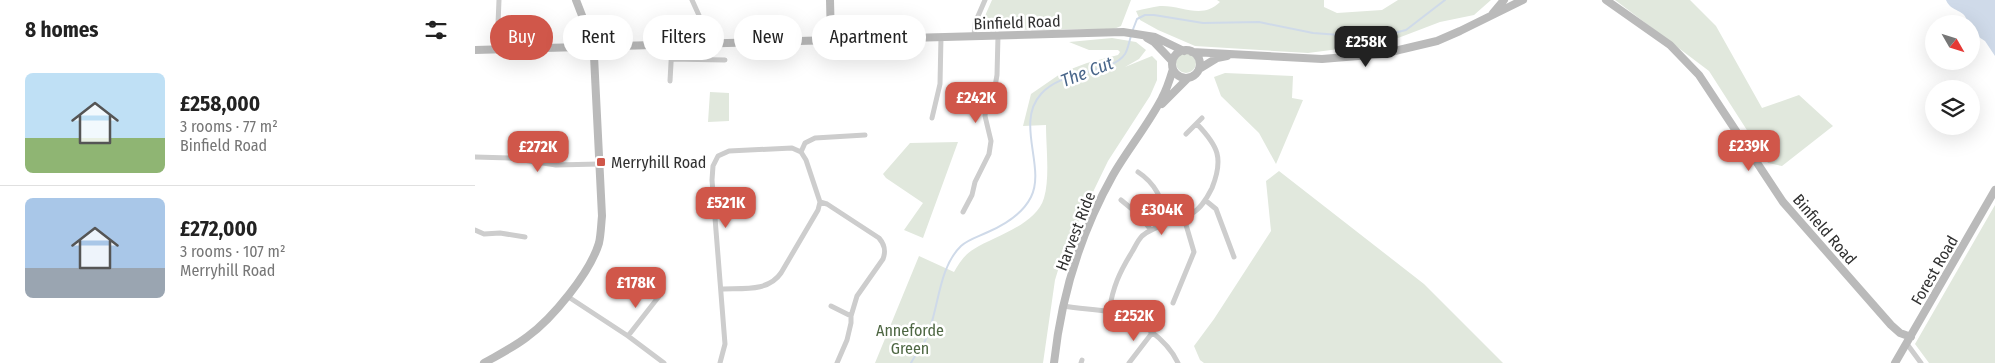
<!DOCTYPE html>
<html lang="en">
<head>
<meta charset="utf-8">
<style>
	body { margin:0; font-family:"Fira Sans Condensed",sans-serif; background:#f6f6f6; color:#222; height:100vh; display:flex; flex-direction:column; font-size:19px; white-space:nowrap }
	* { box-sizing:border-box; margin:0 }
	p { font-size:16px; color:#767676 }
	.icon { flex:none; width:28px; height:28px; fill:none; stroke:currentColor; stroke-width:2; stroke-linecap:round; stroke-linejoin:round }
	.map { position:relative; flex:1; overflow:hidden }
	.panel { display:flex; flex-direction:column; background:#fff; width:475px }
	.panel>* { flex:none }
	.top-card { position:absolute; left:15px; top:15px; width:475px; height:45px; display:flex; gap:10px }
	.needle { width:32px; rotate:129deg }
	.fabs { position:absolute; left:1450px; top:15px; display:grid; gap:10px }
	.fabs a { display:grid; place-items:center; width:55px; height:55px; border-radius:50%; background:#fff; box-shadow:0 5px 20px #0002; font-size:25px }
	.price { position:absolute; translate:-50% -42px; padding:0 11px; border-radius:10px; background:#d0574a; color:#fff; font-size:16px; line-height:32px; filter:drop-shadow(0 1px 2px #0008) }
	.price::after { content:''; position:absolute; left:50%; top:30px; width:15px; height:11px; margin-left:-8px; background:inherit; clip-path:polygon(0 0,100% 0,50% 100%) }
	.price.on { background:#222; color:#fff }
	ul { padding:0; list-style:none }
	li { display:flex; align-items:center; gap:15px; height:125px; padding:0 25px }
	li+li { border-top:1px solid #e0e0e0 }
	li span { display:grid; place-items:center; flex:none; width:140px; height:100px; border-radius:8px; color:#555 }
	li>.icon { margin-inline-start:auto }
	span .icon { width:60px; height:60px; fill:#fffc; stroke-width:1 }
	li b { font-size:21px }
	h2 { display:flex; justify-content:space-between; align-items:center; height:60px; padding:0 25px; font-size:21px }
	.tag { padding:0 18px; border-radius:22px; background:#fff; box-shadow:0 5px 20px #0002; font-size:18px; line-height:45px }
	.tag.on { background:#d0574a; color:#fff }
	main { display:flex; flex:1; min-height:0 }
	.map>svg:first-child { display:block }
	.green { fill:#e1e8dd }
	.water { fill:#cfdae9 }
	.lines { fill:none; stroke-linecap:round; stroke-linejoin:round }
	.stream { stroke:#cfdae9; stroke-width:2 }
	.street { stroke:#cdcdcd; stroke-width:5 }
	.secondary { stroke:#bababa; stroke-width:8 }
	.poi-dot { fill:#d0574a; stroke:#fff; stroke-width:2 }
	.labels { text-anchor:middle; stroke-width:5; stroke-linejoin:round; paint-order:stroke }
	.street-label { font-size:16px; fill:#303030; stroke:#fff }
	.poi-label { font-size:16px; fill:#303030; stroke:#fff; text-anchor:start }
	.park-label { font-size:16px; fill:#4e6743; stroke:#fff }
	.water-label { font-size:18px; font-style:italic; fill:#486589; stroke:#fff }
</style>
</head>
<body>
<main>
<section class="panel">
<h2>8 homes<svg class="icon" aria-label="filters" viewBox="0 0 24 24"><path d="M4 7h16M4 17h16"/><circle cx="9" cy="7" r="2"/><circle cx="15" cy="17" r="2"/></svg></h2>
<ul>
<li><span style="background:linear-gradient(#bfe0f5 65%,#8fb573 0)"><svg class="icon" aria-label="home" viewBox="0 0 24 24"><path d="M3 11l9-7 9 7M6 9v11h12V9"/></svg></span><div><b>£258,000</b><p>3 rooms · 77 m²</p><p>Binfield Road</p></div></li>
<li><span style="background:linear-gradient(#a9c7e8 70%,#9aa5b1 0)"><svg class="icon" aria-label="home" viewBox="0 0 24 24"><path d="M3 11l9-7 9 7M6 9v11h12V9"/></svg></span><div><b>£272,000</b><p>3 rooms · 107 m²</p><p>Merryhill Road</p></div></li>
</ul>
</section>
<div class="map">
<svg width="1520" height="363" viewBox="0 0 1520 363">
	<rect width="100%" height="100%" fill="#fff"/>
	<path class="green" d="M517,0H656L646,26L639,29L521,30L509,18Z
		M742,0H849V7L862,13L907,10L923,0H1016L999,15L965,22L910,43L833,53L720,46L683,30L665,20L661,11C669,9 677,7 685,6C707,5 727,20 745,2Z
		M1140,0H1215L1241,26L1287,108L1324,95L1358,126L1307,166L1293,163L1234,71Z
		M637,38L661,42L671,50L664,59L650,67L677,56L682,61V80L675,96L633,161L588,254L580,280L568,363H400L444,256L479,272C484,263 490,254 499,249C520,236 561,225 569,198C575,178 571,147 571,125L548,126L556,94L588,72L612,63L643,55L645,52L643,50H614L594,42Z
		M701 63a10 10 0 1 1 20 0a10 10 0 1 1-20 0Z
		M750,73L818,76L817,98L828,100L801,164L784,133L746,96L739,77Z
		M235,92L254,93V121L233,122Z
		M483,142L448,238L429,230L448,203L411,178L408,174L435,143Z
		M804,171L949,284L1028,363H729L725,360L719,346L739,319L796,231L791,181Z
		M1520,205V363H1454L1440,344Z"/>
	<path class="water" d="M1471,0H1520V56L1510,41L1496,32V24H1493C1490,7 1477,14 1471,0Z"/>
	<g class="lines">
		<path class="stream" d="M657,32L662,19L670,15H679L728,23L784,22L838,33L892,37L919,33L931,30L970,0
			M436,363C440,355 446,349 450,341C464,313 462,269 486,246C494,239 503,237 513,232C529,225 548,213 556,197C571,167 540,123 566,94C588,69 637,74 650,54C653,49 654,42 656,36"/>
		<path class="street" d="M217,0L232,33L234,44
			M23,24L24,0
			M499,37L500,23L510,0
			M196,59L250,60
			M195,81L197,45
			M457,118L465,84L466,37
			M711,134L727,118
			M326,152L330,143L340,138L390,135
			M0,157L35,158L81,165L124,164
			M663,172C683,185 687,202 694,223
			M646,200L663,214L676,230
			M730,200L741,209L759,257
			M345,202L352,204L404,238C410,245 411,251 408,259L382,296L376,316V323L372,340L362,363
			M488,212L497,195L500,182L514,154L516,141L510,116L511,106L519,92L522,75L523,36
			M0,230L9,234L25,233L50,237
			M246,289C268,288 293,292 306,273L343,210L345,202L331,160L326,152
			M92,296L153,336L189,363
			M698,303L719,252L709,218
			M356,306L376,316
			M589,306C604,309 621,309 636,312C662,318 692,339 703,363
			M634,311C638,287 644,273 657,252C660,247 663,240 667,236C681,224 701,223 716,214C726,209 732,198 737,188C749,158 743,146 722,124
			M153,336L185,295
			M1432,344L1446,363
			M245,363L250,344L237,180L238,166L243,156L254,151L317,148L326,152
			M606,363L607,360
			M654,363L677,333"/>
		<path class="secondary" d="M355,0L356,41
			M1131,0L1195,45L1224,75L1308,202L1416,325L1425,333L1436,337
			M1018,13L1029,0
			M672,38L679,42L697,61
			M0,50L648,32L680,37L709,51
			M697 64a14 14 0 1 1 28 0a14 14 0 1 1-28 0Z
			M717,52L847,59L907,54L962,41L985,31L1048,0
			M724,69L742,58L752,56
			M687,104L713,78
			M9,363C23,355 39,347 52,337C77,319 115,273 124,243C126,234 126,225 127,216L119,56L113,31L101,0
			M579,363C586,298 606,232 638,175C653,149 673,125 687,98C692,89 695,79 698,69
			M1420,363L1520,190"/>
	</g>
	<rect class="poi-dot" x="121" y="157" width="10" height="10" rx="2.5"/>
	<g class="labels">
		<g class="street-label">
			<text transform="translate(542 22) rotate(-2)" y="6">Binfield Road</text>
			<text transform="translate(1350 229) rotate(49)" y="6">Binfield Road</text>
			<text transform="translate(600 231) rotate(-69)" y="6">Harvest Ride</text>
			<text transform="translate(1459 270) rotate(-60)" y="6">Forest Road</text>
		</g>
		<g class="poi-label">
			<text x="136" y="168">Merryhill Road</text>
		</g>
		<g class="park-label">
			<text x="435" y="336">Anneforde<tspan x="435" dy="18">Green</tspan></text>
		</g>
		<g class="water-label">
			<text transform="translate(612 72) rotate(-21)" y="6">The Cut</text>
		</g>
	</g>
</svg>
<div class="fabs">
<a><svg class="needle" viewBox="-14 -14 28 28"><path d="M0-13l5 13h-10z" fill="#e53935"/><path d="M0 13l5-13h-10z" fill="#767676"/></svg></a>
<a><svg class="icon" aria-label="layers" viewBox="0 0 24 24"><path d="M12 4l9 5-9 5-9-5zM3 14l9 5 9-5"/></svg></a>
</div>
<b class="price on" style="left:891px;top:68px">£258K</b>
<b class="price" style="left:501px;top:124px">£242K</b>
<b class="price" style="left:1274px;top:172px">£239K</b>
<b class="price" style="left:63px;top:173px">£272K</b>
<b class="price" style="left:251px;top:229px">£521K</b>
<b class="price" style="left:687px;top:236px">£304K</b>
<b class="price" style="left:161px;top:309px">£178K</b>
<b class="price" style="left:659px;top:342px">£252K</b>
<div class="top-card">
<a class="tag on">Buy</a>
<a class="tag">Rent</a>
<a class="tag">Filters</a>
<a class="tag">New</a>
<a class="tag">Apartment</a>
</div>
</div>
</main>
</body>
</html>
